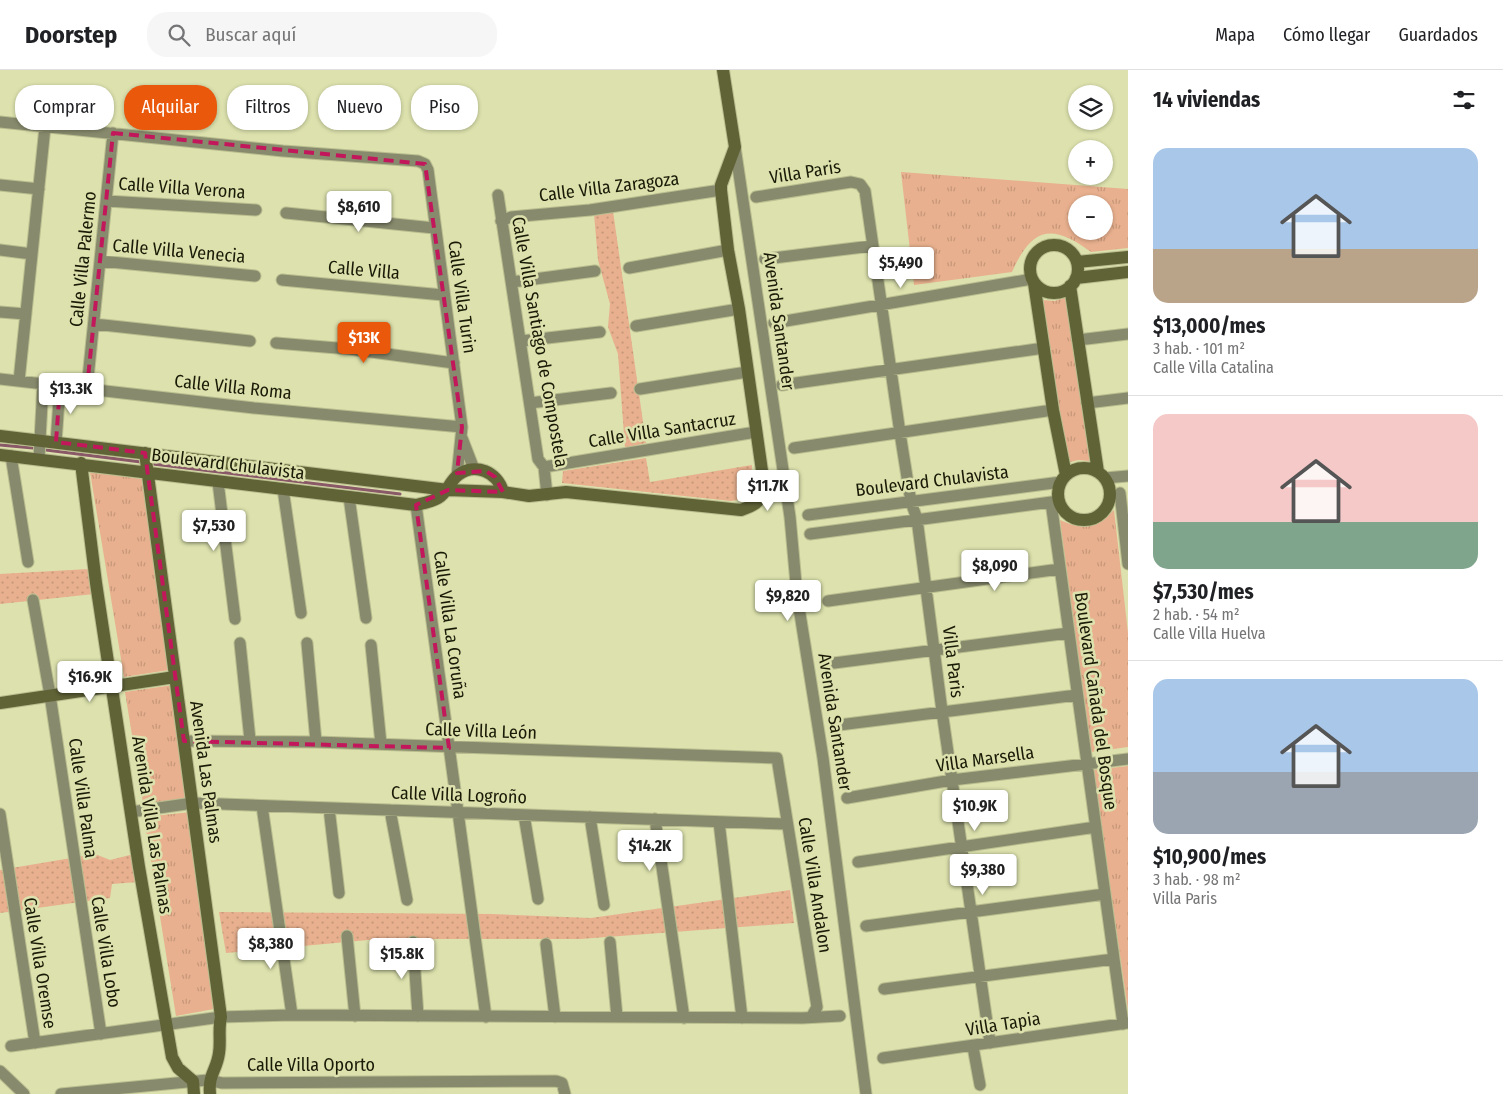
<!DOCTYPE html>
<html lang="es">
<head>
<meta charset="utf-8">
<style>
	body { margin:0; font-family:"Fira Sans Condensed",sans-serif; background:#f6f6f6; color:#202124; height:100vh; display:flex; flex-direction:column; font-size:19px; white-space:nowrap }
	* { box-sizing:border-box; margin:0 }
	p { font-size:16px; color:#757577 }
	.icon { flex:none; width:28px; height:28px; fill:none; stroke:currentColor; stroke-width:2; stroke-linecap:round; stroke-linejoin:round }
	.map { position:relative; flex:1; overflow:hidden }
	.panel { display:flex; flex-direction:column; background:#fff; width:375px }
	.panel>* { flex:none }
	.banner { position:absolute; left:15px; top:15px; width:475px; height:45px; display:flex; gap:10px }
	.fabs { position:absolute; left:1068px; top:15px; display:grid; gap:10px }
	.fabs a { display:grid; place-items:center; width:45px; height:45px; border-radius:50%; background:#fff; box-shadow:0 1px 4px #0004; font-size:25px }
	.price { position:absolute; translate:-50% -42px; padding:0 11px; border-radius:5px; background:#fff; color:#222; font-size:16px; line-height:32px; filter:drop-shadow(0 1px 2px #0008) }
	.price::after { content:''; position:absolute; left:50%; top:30px; width:15px; height:11px; margin-left:-8px; background:inherit; clip-path:polygon(0 0,100% 0,50% 100%) }
	.price.active { background:#ea580c; color:#fff }
	ul { padding:0; list-style:none }
	li { display:grid; align-content:center; gap:10px; height:265px; padding:0 25px }
	li+li { border-top:1px solid #e0e0e0 }
	li span { display:grid; place-items:center; height:155px; border-radius:15px; color:#555 }
	li>.icon { margin-inline-start:auto }
	span .icon { width:90px; height:90px; fill:#fffc; stroke-width:1 }
	li b { font-size:21px }
	h2 { display:flex; justify-content:space-between; align-items:center; height:60px; padding:0 25px; font-size:21px }
	.chip { padding:0 18px; border-radius:20px; background:#fff; box-shadow:0 1px 4px #0004; font-size:18px; line-height:45px }
	.chip.active { background:#ea580c; color:#fff }
	header { display:flex; align-items:center; gap:30px; box-sizing:border-box; height:70px; padding:0 25px; background:#fff; border-bottom:1px solid #e0e0e0 }
	header strong { font-size:24px }
	nav { display:flex; gap:28px; margin-inline-start:auto; font-size:18px }
	.search { width:350px; height:45px; background:#f6f6f6; display:flex; align-items:center; gap:12px; box-sizing:border-box; padding:0 18px; border-radius:20px; color:#757577; font-size:19px }
	main { display:flex; flex:1; min-height:0 }
	.map>svg:first-child { display:block }
	.grass { fill:url(#grass-dots) }
	.park { fill:url(#park-tufts); fill-rule:evenodd }
	.lines { fill:none; stroke-linecap:round; stroke-linejoin:round }
	.stream { stroke:#895968; stroke-width:3 }
	.street-casing { stroke:#b9bd8f; stroke-width:13 }
	.secondary-casing { stroke:#b9bd8f; stroke-width:14 }
	.street { stroke:#878a6c; stroke-width:11 }
	.secondary { stroke:#606336; stroke-width:12 }
	.marked { fill:none; stroke:#c2185b; stroke-width:4; stroke-dasharray:10 6; stroke-linejoin:round }
	.labels { text-anchor:middle; stroke-width:5; stroke-linejoin:round; paint-order:stroke }
	.street-label { font-size:18px; fill:#1a1b07; stroke:#dce1ad }
</style>
</head>
<body>
<header>
<strong>Doorstep</strong>
<div class="search"><svg class="icon" aria-label="search" viewBox="0 0 24 24"><circle cx="10" cy="10" r="6"/><path d="M15 15l6 6"/></svg>Buscar aquí</div>
<nav><a>Mapa</a><a>Cómo llegar</a><a>Guardados</a></nav>
</header>
<main>
<div class="map">
<svg width="1128" height="1024" viewBox="0 0 1128 1024">
	<defs>
		<pattern id="grass-dots" width="8" height="8" patternUnits="userSpaceOnUse" patternTransform="scale(1.25)"><rect width="8" height="8" fill="#e8b08e"/><path d="M2 2h.1M6 6h.1" fill="none" stroke="#c69779" stroke-width="1.8" stroke-linecap="round"/></pattern>
		<pattern id="park-tufts" width="24" height="20" patternUnits="userSpaceOnUse" patternTransform="scale(1.25)"><rect width="24" height="20" fill="#e8b08e"/><path d="M3 7l-1-3M5 7V3M7 7l1-3M15 17l-1-3M17 17v-4M19 17l1-3" fill="none" stroke="#c69779"/></pattern>
	</defs>
	<rect width="100%" height="100%" fill="#dce1ad"/>
	<path class="grass" d="M613,141L646,373L625,378L618,284L608,257L610,234L598,190L594,144Z
		M646,388L650,412L752,395L750,428L731,431L562,413L563,401Z
		M89,499L94,524L0,534V504Z
		M95,784L110,790L134,784L138,812L112,814L110,828L0,843V800Z
		M790,820L794,853L580,869H379L226,883L219,842L492,844L591,848Z"/>
	<path class="park" d="M901,102L1128,119V178L1091,182C1052,153 1032,157 1012,202L914,215ZM1076,134H1104V161H1076Z
		M1069,226L1090,391L1078,390L1067,393L1042,230L1055,231Z
		M90,402L142,409L162,536L169,600L124,607Z
		M1114,440L1128,563V677L1091,682L1060,450C1085,461 1095,458 1114,440Z
		M173,615L186,728L172,732L143,733L125,622Z
		M1128,696V940L1093,700Z
		M191,742L214,939L176,946L144,747Z"/>
	<g class="lines">
		<path class="stream" d="M0,375L33,378
			M46,380L141,392
			M153,394L400,424"/>
		<defs>
			<path id="street" d="M0,52L283,81L418,91L425,94L428,100L462,357L457,406
				M735,77L790,447L797,525L823,688L866,1024
				M0,115L39,119
				M498,125L538,389L544,397L547,425
				M756,127L851,112L860,114L865,121L900,363L911,432L917,449L942,641L990,973
				M107,131L256,140
				M286,143L434,158
				M501,151L511,147L590,140L721,120
				M0,180L32,184
				M765,189L872,176
				M100,191L255,206
				M629,198L728,180
				M282,210L443,225
				M512,212L595,201
				M0,242L26,244
				M774,253L1032,209
				M94,254L250,271
				M636,256L739,239
				M1078,270L1128,264
				M521,271L600,262
				M276,273L349,279L454,293
				M0,309L254,338L462,357
				M19,311L45,57
				M782,315L1044,278
				M87,318L113,63
				M640,319L747,302
				M530,333L611,323
				M1087,333L1128,328
				M462,368L474,399
				M56,372L60,316
				M794,378L1053,340
				M11,386L28,492
				M39,389L43,314
				M544,397L756,362
				M1105,408L1128,406
				M218,412L235,549
				M283,419L301,543
				M1120,423L1128,494
				M349,427L366,548
				M1051,432L1123,954
				M416,435L486,947
				M808,445L1061,412
				M810,464L1059,431
				M33,530L50,625L101,964
				M828,531L1060,499
				M240,573L250,670
				M307,573L316,672
				M371,575L381,674
				M834,593L1069,563
				M839,655L1077,625
				M184,671L316,672L777,688L817,937L812,946
				M847,728L952,710L1128,689
				M262,736L292,945
				M329,738L339,823
				M390,740L407,830
				M131,742L193,733L786,754
				M0,744L35,973
				M524,745L538,829
				M590,747L604,835
				M655,749L684,948
				M719,752L742,948
				M858,792L1096,757
				M866,856L1105,824
				M347,866L355,946
				M413,872L418,946
				M610,872L617,947
				M546,874L555,947
				M884,919L1114,889
				M11,976L221,947L292,945L802,948L840,946
				M973,977L980,1015
				M883,988L1128,953
				M0,1001L24,1024
				M61,1024L208,1010L222,1013L556,1011L562,1013L565,1024"/>
			<path id="secondary" d="M1030 199a24 24 0 1 1 48 0a24 24 0 1 1-48 0Z
				M1077,192L1128,187
				M1076,208L1128,202
				M1034,213L1053,340L1066,405
				M1070,216L1098,402
				M0,366L448,420L503,422L529,426L566,422L741,440C756,435 761,432 764,415L739,239L728,180L721,120V115L735,77L723,0
				M145,383L221,947C218,959 221,971 219,983C217,1000 208,1004 210,1024
				M0,385L416,435C424,433 431,432 438,428C448,422 449,412 458,405C475,392 498,402 503,422
				M81,393L96,513L139,797L172,987L178,998L193,1011L194,1024
				M1058 424a26 26 0 1 1 52 0a26 26 0 1 1-52 0Z
				M0,633L175,607"/>
		</defs>
		<use href="#street" class="street-casing"/>
		<use href="#secondary" class="secondary-casing"/>
		<use href="#street" class="street"/>
		<use href="#secondary" class="secondary"/>
	</g>
	<path class="marked" d="M113,63L425,94L462,357L457,403L486,401L495,407L503,422L448,420L416,435L449,678L184,671L145,383L56,372L60,316L87,318Z"/>
	<g class="labels">
		<g class="street-label">
			<text transform="translate(805 102) rotate(-9)" y="6">Villa Paris</text>
			<text transform="translate(609 117) rotate(-7)" y="6">Calle Villa Zaragoza</text>
			<text transform="translate(182 118) rotate(4)" y="6">Calle Villa Verona</text>
			<text transform="translate(179 181) rotate(5)" y="6">Calle Villa Venecia</text>
			<text transform="translate(83 189) rotate(-84)" y="6">Calle Villa Palermo</text>
			<text transform="translate(364 200) rotate(5)" y="6">Calle Villa</text>
			<text transform="translate(462 227) rotate(82)" y="6">Calle Villa Turin</text>
			<text transform="translate(779 251) rotate(82)" y="6">Avenida Santander</text>
			<text transform="translate(540 272) rotate(80)" y="6">Calle Villa Santiago de Compostela</text>
			<text transform="translate(233 317) rotate(6)" y="6">Calle Villa Roma</text>
			<text transform="translate(662 360) rotate(-9)" y="6">Calle Villa Santacruz</text>
			<text transform="translate(228 394) rotate(7)" y="6">Boulevard Chulavista</text>
			<text transform="translate(932 411) rotate(-7)" y="6">Boulevard Chulavista</text>
			<text transform="translate(450 555) rotate(82)" y="6">Calle Villa La Coruña</text>
			<text transform="translate(953 592) rotate(83)" y="6">Villa Paris</text>
			<text transform="translate(1096 631) rotate(82)" y="6">Boulevard Cañada del Bosque</text>
			<text transform="translate(835 652) rotate(81)" y="6">Avenida Santander</text>
			<text transform="translate(481 661) rotate(2)" y="6">Calle Villa León</text>
			<text transform="translate(985 689) rotate(-8)" y="6">Villa Marsella</text>
			<text transform="translate(206 702) rotate(82)" y="6">Avenida Las Palmas</text>
			<text transform="translate(459 725) rotate(2)" y="6">Calle Villa Logroño</text>
			<text transform="translate(83 728) rotate(82)" y="6">Calle Villa Palma</text>
			<text transform="translate(152 755) rotate(81)" y="6">Avenida Villa Las Palmas</text>
			<text transform="translate(815 815) rotate(81)" y="6">Calle Villa Andalon</text>
			<text transform="translate(106 882) rotate(81)" y="6">Calle Villa Lobo</text>
			<text transform="translate(40 893) rotate(81)" y="6">Calle Villa Oremse</text>
			<text transform="translate(1003 954) rotate(-9)" y="6">Villa Tapia</text>
			<text x="311" y="1001">Calle Villa Oporto</text>
		</g>
	</g>
</svg>
<div class="fabs">
<a><svg class="icon" aria-label="layers" viewBox="0 0 24 24"><path d="M12 4l9 5-9 5-9-5zM3 14l9 5 9-5"/></svg></a>
<a>+</a>
<a>−</a>
</div>
<b class="price" style="left:359px;top:163px">$8,610</b>
<b class="price" style="left:901px;top:219px">$5,490</b>
<b class="price active" style="left:364px;top:294px">$13K</b>
<b class="price" style="left:71px;top:345px">$13.3K</b>
<b class="price" style="left:768px;top:442px">$11.7K</b>
<b class="price" style="left:214px;top:482px">$7,530</b>
<b class="price" style="left:995px;top:522px">$8,090</b>
<b class="price" style="left:788px;top:552px">$9,820</b>
<b class="price" style="left:90px;top:633px">$16.9K</b>
<b class="price" style="left:975px;top:762px">$10.9K</b>
<b class="price" style="left:650px;top:802px">$14.2K</b>
<b class="price" style="left:983px;top:826px">$9,380</b>
<b class="price" style="left:271px;top:900px">$8,380</b>
<b class="price" style="left:402px;top:910px">$15.8K</b>
<div class="banner">
<a class="chip">Comprar</a>
<a class="chip active">Alquilar</a>
<a class="chip">Filtros</a>
<a class="chip">Nuevo</a>
<a class="chip">Piso</a>
</div>
</div>
<section class="panel">
<h2>14 viviendas<svg class="icon" aria-label="filters" viewBox="0 0 24 24"><path d="M4 7h16M4 17h16"/><circle cx="9" cy="7" r="2"/><circle cx="15" cy="17" r="2"/></svg></h2>
<ul>
<li><span style="background:linear-gradient(#a9c7e8 65%,#b9a48a 0)"><svg class="icon" aria-label="home" viewBox="0 0 24 24"><path d="M3 11l9-7 9 7M6 9v11h12V9"/></svg></span><div><b>$13,000/mes</b><p>3 hab. · 101 m²</p><p>Calle Villa Catalina</p></div></li>
<li><span style="background:linear-gradient(#f6c9c9 70%,#7fa58c 0)"><svg class="icon" aria-label="home" viewBox="0 0 24 24"><path d="M3 11l9-7 9 7M6 9v11h12V9"/></svg></span><div><b>$7,530/mes</b><p>2 hab. · 54 m²</p><p>Calle Villa Huelva</p></div></li>
<li><span style="background:linear-gradient(#a9c7e8 60%,#9aa5b1 0)"><svg class="icon" aria-label="home" viewBox="0 0 24 24"><path d="M3 11l9-7 9 7M6 9v11h12V9"/></svg></span><div><b>$10,900/mes</b><p>3 hab. · 98 m²</p><p>Villa Paris</p></div></li>
</ul>
</section>
</main>
</body>
</html>
